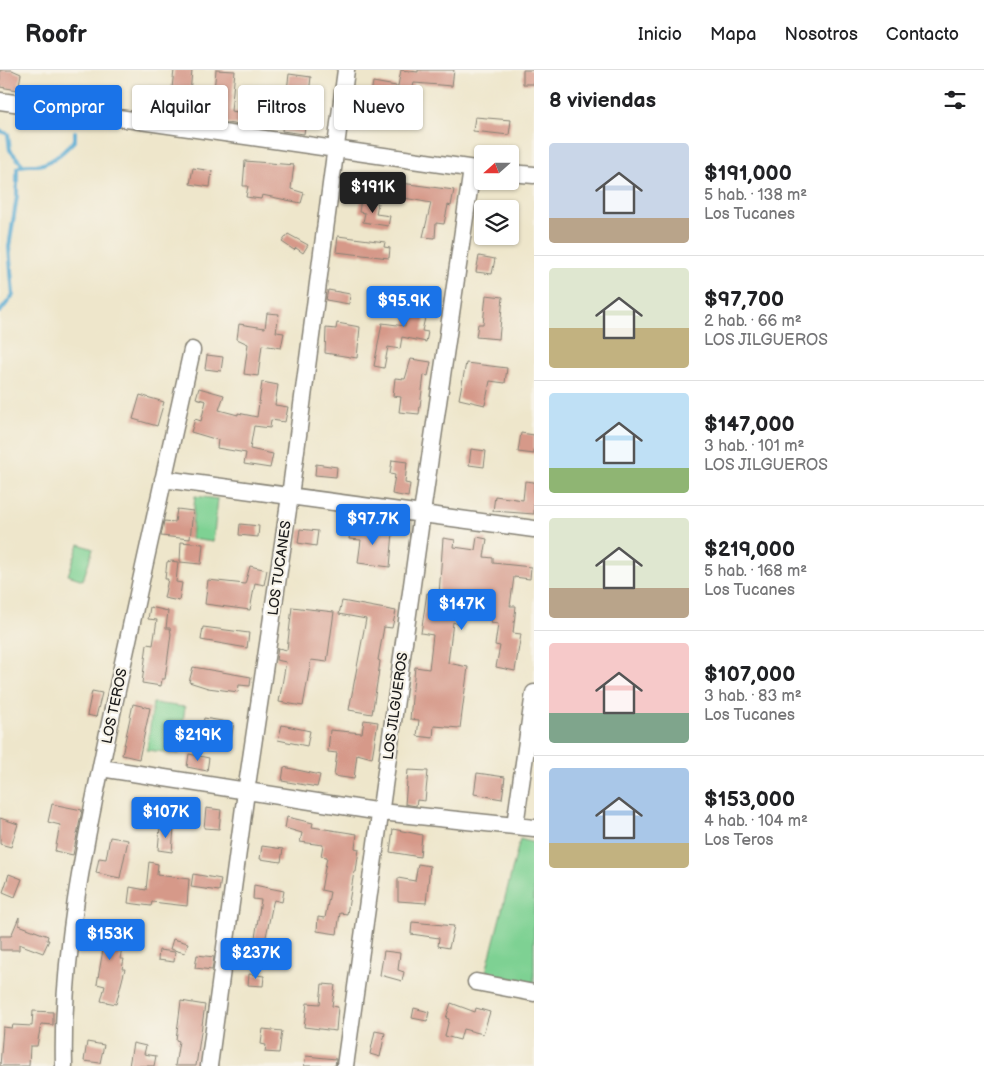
<!DOCTYPE html>
<html lang="es">
<head>
<meta charset="utf-8">
<style>
	body { margin:0; font-family:"Balsamiq Sans",sans-serif; background:#f6f6f6; color:#202124; height:100vh; display:flex; flex-direction:column; font-size:19px; white-space:nowrap }
	* { box-sizing:border-box; margin:0 }
	p { font-size:16px; color:#757577 }
	.icon { flex:none; width:28px; height:28px; fill:none; stroke:currentColor; stroke-width:2; stroke-linecap:round; stroke-linejoin:round }
	.map { position:relative; flex:1; overflow:hidden }
	.panel { display:flex; flex-direction:column; background:#fff; width:450px }
	.panel>* { flex:none }
	.banner { position:absolute; left:15px; top:15px; width:444px; height:45px; display:flex; gap:10px }
	.needle { width:32px; rotate:249deg }
	.fabs { position:absolute; left:474px; top:75px; display:grid; gap:10px }
	.fabs a { display:grid; place-items:center; width:45px; height:45px; border-radius:5px; background:#fff; box-shadow:0 1px 4px #0004; font-size:25px }
	.price { position:absolute; translate:-50% -42px; padding:0 11px; border-radius:5px; background:#1a73e8; color:#fff; font-size:16px; line-height:32px; filter:drop-shadow(0 1px 2px #0008) }
	.price::after { content:''; position:absolute; left:50%; top:30px; width:15px; height:11px; margin-left:-8px; background:inherit; clip-path:polygon(0 0,100% 0,50% 100%) }
	.price.on { background:#222; color:#fff }
	ul { padding:0; list-style:none }
	li { display:flex; align-items:center; gap:15px; height:125px; padding:0 15px }
	li+li { border-top:1px solid #e0e0e0 }
	li span { display:grid; place-items:center; flex:none; width:140px; height:100px; border-radius:5px; color:#555 }
	li>.icon { margin-inline-start:auto }
	span .icon { width:60px; height:60px; fill:#fffc; stroke-width:1 }
	li b { font-size:21px }
	h2 { display:flex; justify-content:space-between; align-items:center; height:60px; padding:0 15px; font-size:21px }
	.tag { padding:0 18px; border-radius:5px; background:#fff; box-shadow:0 1px 4px #0004; font-size:18px; line-height:45px }
	.tag.on { background:#1a73e8; color:#fff }
	header { display:flex; align-items:center; gap:30px; box-sizing:border-box; height:70px; padding:0 25px; background:#fff; border-bottom:1px solid #e0e0e0 }
	header strong { font-size:24px }
	nav { display:flex; gap:28px; margin-inline-start:auto; font-size:18px }
	main { display:flex; flex:1; min-height:0 }
	.map>svg:first-child { display:block }
	.green { fill:#7ed193; stroke:#4d7658 }
	.lines { fill:none; stroke-linecap:round; stroke-linejoin:round }
	.stream { stroke:#56aad2; stroke-width:4 }
	.building { fill:#d69989 }
	.minor-casing { stroke:#858174; stroke-width:19 }
	.minor { stroke:#fff; stroke-width:16 }
	.labels { text-anchor:middle; stroke-width:4.5; stroke-linejoin:round; paint-order:stroke }
	.street-label { font-size:14px; fill:#1c1c1c; stroke:#f7f3e8 }
</style>
</head>
<body>
<header>
<strong>Roofr</strong>
<nav><a>Inicio</a><a>Mapa</a><a>Nosotros</a><a>Contacto</a></nav>
</header>
<main>
<div class="map">
<svg width="534" height="996" viewBox="0 0 534 996">
	<rect width="100%" height="100%" fill="#f7f3e8"/>
	<filter id="ink" filterUnits="userSpaceOnUse"><feTurbulence type="fractalNoise" baseFrequency=".02" numOctaves="2"/><feDisplacementMap in="SourceGraphic" scale="10" xChannelSelector="R" yChannelSelector="G"/><feConvolveMatrix kernelMatrix="1 2 1 2 8 2 1 2 1" color-interpolation-filters="sRGB"/></filter>
	<filter id="wash" filterUnits="userSpaceOnUse"><feTurbulence type="fractalNoise" baseFrequency=".0096" numOctaves="4" result="noise"/><feDisplacementMap in="SourceGraphic" scale="20" xChannelSelector="R" yChannelSelector="G"/><feGaussianBlur stdDeviation="1.12" result="paint"/><feColorMatrix in="noise" values="0 0 0 0 0 0 0 0 0 0 0 0 0 0 0 0 0 1.4 0 .05"/><feComposite in="paint" operator="in"/></filter>
	<g filter="url(#wash)">
		<rect width="100%" height="100%" fill="#eee6cb"/>
		<path class="green" d="M195,426L218,429L213,472L191,469Z
			M79,474L93,479L83,510L68,505Z
			M153,633L185,637L179,684L147,680Z
			M520,769L534,773V914L486,902Z"/>
		<g class="lines">
			<path class="stream" d="M0,61L8,64L10,80L22,94
				M0,242L13,225L9,177L17,126V98C25,92 34,97 43,94C56,90 66,79 75,70V62"/>
		</g>
		<g id="blocks">
			<path class="building" d="M0,0H12L21,4L18,20L0,17Z
				M174,0H192L188,48L169,45Z
				M216,0L235,1L231,41L251,44L249,56L211,51Z
				M401,0L418,2V0H454L452,16L414,13L411,24L397,21Z
				M523,0H534V14H523Z
				M289,4L311,7L304,64L282,61Z
				M373,12L396,16L395,25L391,24L387,50L367,46Z
				M475,47L511,50L509,65L473,61Z
				M245,91L294,95L291,119L304,123L301,133L262,125L261,129L246,127L248,116H243Z
				M193,98L212,101L210,117L190,114Z
				M401,113L454,120L451,136L448,135L444,154L436,153L435,168L423,167L431,133L399,127Z
				M361,129L378,133L376,144L390,146L388,156L363,152L365,143L359,142Z
				M288,164L308,175L303,183L296,178L294,180L282,172Z
				M338,166L385,172L384,177L390,178L389,188L336,182Z
				M479,186L495,189L492,204L476,202Z
				M328,220L350,224L349,234L326,230Z
				M410,223L430,226L422,261L428,262L426,272L402,267L400,279L388,277L384,298L374,296L382,253L405,256Z
				M486,225L503,227L499,269L476,267L478,254H483Z
				M267,243L279,244L276,262L284,263L281,278L262,275L258,306L244,304L248,274L237,269L239,254L265,258Z
				M337,253L360,257L357,288L325,283L326,258L336,259Z
				M207,285L223,287L221,301L205,299Z
				M411,289L431,292L428,306L424,305L419,344L399,342L401,327L393,326L395,308L405,309Z
				M466,293L507,298L505,313L490,311L485,335L459,329Z
				M262,312L278,315L275,335L288,337L285,352L271,350L270,358L254,356L250,379L273,384L270,398L244,394L246,383L217,378L218,370L191,362L195,349L201,351L206,331L196,328L199,318L224,325L219,340L238,345V343L257,347Z
				M140,325L164,332L157,356L133,349Z
				M521,363L534,365V384L518,382Z
				M471,379L486,381L484,397L469,395Z
				M392,390L407,392L405,413L410,414L408,427L392,424L395,405L390,404Z
				M316,394L337,397L336,407L315,405Z
				M525,411L534,412V444L493,441L495,426L523,430Z
				M177,439L193,441L190,469L161,466L164,451L175,452Z
				M240,454L259,456L258,467L239,465Z
				M351,456L393,462L390,497L358,493L361,470L349,469Z
				M300,459L318,461L316,476L298,473Z
				M477,467L487,469L484,487L493,488V493L531,497L530,509L514,507L510,536H516L513,563L521,564L515,601L496,597L500,576L495,575L498,554L491,553L493,532L462,528L458,554L453,552L448,593L468,597L460,658L434,656L433,668L417,666L419,650L410,649L415,597L429,599L433,565L421,563L427,523L439,525L443,468L455,470L454,477L475,480Z
				M181,472L203,474L201,494L180,492Z
				M171,491L178,492L176,512L182,513L179,531L164,528L168,509H165L167,492Z
				M250,496L267,500L264,515L255,513L250,540L205,534L208,510L245,514Z
				M342,531L396,541L392,558L384,557L378,590L380,591L378,607L372,644L349,640L366,549L339,544Z
				M150,537L168,541L166,558H170L171,564L165,609H162L161,616L142,613L147,574L153,575L157,550L148,549Z
				M292,537L334,542L327,592L311,590L303,636L279,632L286,592L276,590L278,578L287,580Z
				M203,557L249,563L247,578L201,570Z
				M193,597L251,607L250,616L239,615L238,622L208,618L189,612Z
				M92,621L102,623L96,647L87,645Z
				M133,634L150,638L139,689L122,685Z
				M204,648L234,653L231,669L216,667L217,661L202,659Z
				M364,650L378,652L372,688L357,684L354,709L334,706L337,683L328,682L330,660L362,663Z
				M282,655L310,661L307,676L278,670Z
				M189,684L209,688L207,701L187,697Z
				M284,697L320,705L317,717L282,711Z
				M408,700L428,701L425,731L417,730L416,736L405,734Z
				M477,703L505,707L502,729L474,724Z
				M52,734L82,740L73,785L55,781L60,755L48,752Z
				M206,738L221,740L219,759L204,758Z
				M287,747L313,753L312,757L357,764L355,778L359,779L356,802H354L347,844L340,843L337,864L317,861L318,847L325,848L330,822L321,820L327,787L321,786L323,775L300,772L302,763L285,758Z
				M0,748L18,754L11,777L0,774Z
				M160,757L174,758L172,782L158,780Z
				M393,759L422,765L420,787L390,782Z
				M110,767L128,770L120,808L96,803L99,788L106,789Z
				M262,776L283,779L281,792L260,789Z
				M149,792L158,794L157,805L189,809L187,836L152,832L151,836L128,833L130,817L146,820Z
				M418,794L430,796L426,833L398,831V808L415,811Z
				M9,804L22,809L15,827L3,822Z
				M193,804L221,809L219,821L191,817Z
				M254,815L284,821L282,832L274,830L273,833L262,886L247,884L249,873L254,874L261,830L253,829Z
				M19,847V855L48,866L47,870H49L43,883L19,874V880H0V866H11Z
				M412,852L454,856L449,878L438,876L439,868L411,864Z
				M100,855L125,859L120,889H124L122,899H125L116,934L101,931L105,916L97,914L104,874L85,871L87,861L99,863Z
				M173,869L188,873L185,883L170,879Z
				M159,880L175,882L174,892L158,890Z
				M384,881L400,883L398,900L404,902L402,911L380,905Z
				M197,885L214,887L212,900L195,898Z
				M249,904L264,906L263,916L248,915Z
				M322,914L335,915L332,936L338,937L336,961L304,957L307,933L320,934Z
				M181,931L205,935L196,996H175L179,971L176,970Z
				M451,933L475,942L476,938L490,942L483,964L463,959L460,970L445,966L449,949L446,948Z
				M414,938L429,942L427,951L412,948Z
				M33,941L53,942V955L41,954L37,976H30L29,996H0L3,957L12,958L13,955L32,956Z
				M263,959L282,961L279,983L265,982L266,975L261,974Z
				M375,961L385,963L380,987L370,984Z
				M87,972L104,975L100,993L84,991Z
				M133,973L146,976L144,984L156,986L154,996H129Z
				M306,986L336,989L335,996H304Z"/>
		</g>
	</g>
	<g filter="url(#ink)">
		<use href="#blocks" fill-opacity="0" stroke="#858174" stroke-width="1"/>
		<g class="lines">
			<defs>
				<path id="minor" d="M0,31L482,100
					M510,103L534,105
					M163,409L534,459
					M101,698L381,742L534,758
					M515,755L534,623
					M476,912L534,923
					M64,996C61,873 89,754 114,634C140,516 165,398 192,280
					M209,996L246,722L290,426L346,0
					M345,996L422,443L472,99"/>
			</defs>
			<use href="#minor" class="minor-casing"/>
			<use href="#minor" class="minor"/>
		</g>
	</g>
	<g class="labels">
		<g class="street-label">
			<text transform="translate(279 498) rotate(-82)" y="5">LOS TUCANES</text>
			<text transform="translate(114 636) rotate(-78)" y="5">LOS TEROS</text>
			<text transform="translate(395 636) rotate(-82)" y="5">LOS JILGUEROS</text>
		</g>
	</g>
</svg>
<div class="fabs">
<a><svg class="needle" viewBox="-14 -14 28 28"><path d="M0-13l5 13h-10z" fill="#e53935"/><path d="M0 13l5-13h-10z" fill="#757577"/></svg></a>
<a><svg class="icon" aria-label="layers" viewBox="0 0 24 24"><path d="M12 4l9 5-9 5-9-5zM3 14l9 5 9-5"/></svg></a>
</div>
<b class="price on" style="left:373px;top:144px">$191K</b>
<b class="price" style="left:404px;top:258px">$95.9K</b>
<b class="price" style="left:373px;top:476px">$97.7K</b>
<b class="price" style="left:462px;top:561px">$147K</b>
<b class="price" style="left:198px;top:692px">$219K</b>
<b class="price" style="left:166px;top:769px">$107K</b>
<b class="price" style="left:110px;top:891px">$153K</b>
<b class="price" style="left:256px;top:910px">$237K</b>
<div class="banner">
<a class="tag on">Comprar</a>
<a class="tag">Alquilar</a>
<a class="tag">Filtros</a>
<a class="tag">Nuevo</a>
</div>
</div>
<section class="panel">
<h2>8 viviendas<svg class="icon" aria-label="filters" viewBox="0 0 24 24"><path d="M4 7h16M4 17h16"/><circle cx="9" cy="7" r="2"/><circle cx="15" cy="17" r="2"/></svg></h2>
<ul>
<li><span style="background:linear-gradient(#c9d6e8 75%,#b9a48a 0)"><svg class="icon" aria-label="home" viewBox="0 0 24 24"><path d="M3 11l9-7 9 7M6 9v11h12V9"/></svg></span><div><b>$191,000</b><p>5 hab. · 138 m²</p><p>Los Tucanes</p></div></li>
<li><span style="background:linear-gradient(#dfe7d0 60%,#c2b280 0)"><svg class="icon" aria-label="home" viewBox="0 0 24 24"><path d="M3 11l9-7 9 7M6 9v11h12V9"/></svg></span><div><b>$97,700</b><p>2 hab. · 66 m²</p><p>LOS JILGUEROS</p></div></li>
<li><span style="background:linear-gradient(#bfe0f5 75%,#8fb573 0)"><svg class="icon" aria-label="home" viewBox="0 0 24 24"><path d="M3 11l9-7 9 7M6 9v11h12V9"/></svg></span><div><b>$147,000</b><p>3 hab. · 101 m²</p><p>LOS JILGUEROS</p></div></li>
<li><span style="background:linear-gradient(#dfe7d0 70%,#b9a48a 0)"><svg class="icon" aria-label="home" viewBox="0 0 24 24"><path d="M3 11l9-7 9 7M6 9v11h12V9"/></svg></span><div><b>$219,000</b><p>5 hab. · 168 m²</p><p>Los Tucanes</p></div></li>
<li><span style="background:linear-gradient(#f6c9c9 70%,#7fa58c 0)"><svg class="icon" aria-label="home" viewBox="0 0 24 24"><path d="M3 11l9-7 9 7M6 9v11h12V9"/></svg></span><div><b>$107,000</b><p>3 hab. · 83 m²</p><p>Los Tucanes</p></div></li>
<li><span style="background:linear-gradient(#a9c7e8 75%,#c2b280 0)"><svg class="icon" aria-label="home" viewBox="0 0 24 24"><path d="M3 11l9-7 9 7M6 9v11h12V9"/></svg></span><div><b>$153,000</b><p>4 hab. · 104 m²</p><p>Los Teros</p></div></li>
</ul>
</section>
</main>
</body>
</html>
